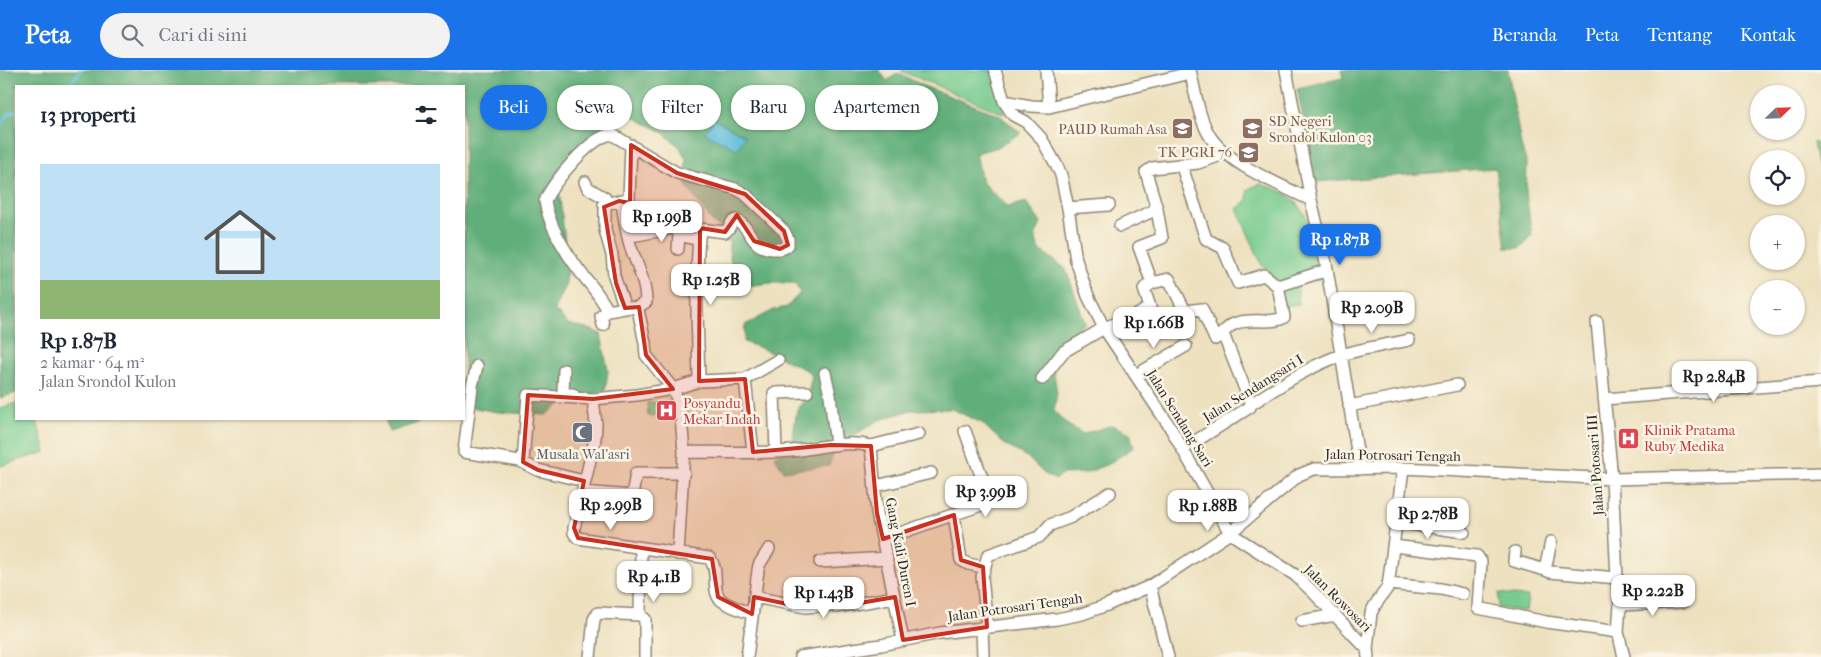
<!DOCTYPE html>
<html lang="id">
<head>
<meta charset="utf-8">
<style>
	body { margin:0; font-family:"IM FELL French Canon",serif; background:#f2f2f3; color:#1f2937; height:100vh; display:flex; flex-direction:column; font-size:19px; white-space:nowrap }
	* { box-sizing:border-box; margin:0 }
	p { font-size:16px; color:#747a83 }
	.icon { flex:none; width:28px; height:28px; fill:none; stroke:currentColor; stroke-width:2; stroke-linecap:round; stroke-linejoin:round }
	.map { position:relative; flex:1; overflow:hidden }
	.details { position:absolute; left:15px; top:15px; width:450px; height:335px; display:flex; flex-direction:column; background:#fff; border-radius:0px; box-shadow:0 1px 4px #0004 }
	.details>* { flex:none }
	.hud { position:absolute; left:480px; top:15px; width:475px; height:45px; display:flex; gap:10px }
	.needle { width:32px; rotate:67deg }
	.buttons { position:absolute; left:1750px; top:15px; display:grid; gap:10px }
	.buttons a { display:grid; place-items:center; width:55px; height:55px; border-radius:50%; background:#fff; box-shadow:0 1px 4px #0004; font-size:25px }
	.price { position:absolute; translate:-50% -42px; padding:0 11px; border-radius:10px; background:#fff; color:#222; font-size:16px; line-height:32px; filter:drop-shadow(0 1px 2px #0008) }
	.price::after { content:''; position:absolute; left:50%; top:30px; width:15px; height:11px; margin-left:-8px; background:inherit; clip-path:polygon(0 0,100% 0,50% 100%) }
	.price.on { background:#1a73e8; color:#fff }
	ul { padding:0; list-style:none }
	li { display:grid; align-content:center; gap:10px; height:265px; padding:0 25px }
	li span { display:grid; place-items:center; height:155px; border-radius:0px; color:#555 }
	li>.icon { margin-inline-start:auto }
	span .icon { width:90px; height:90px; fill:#fffc; stroke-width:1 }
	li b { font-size:21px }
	h2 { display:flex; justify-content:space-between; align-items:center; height:60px; padding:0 25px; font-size:21px }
	.tag { padding:0 18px; border-radius:22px; background:#fff; box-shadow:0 1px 4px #0004; font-size:18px; line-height:45px }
	.tag.on { background:#1a73e8; color:#fff }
	header { display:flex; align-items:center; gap:30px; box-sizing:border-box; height:70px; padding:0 25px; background:#1a73e8; color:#fff }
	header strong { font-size:24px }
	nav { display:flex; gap:28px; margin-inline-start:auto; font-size:18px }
	.search { width:350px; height:45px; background:#f2f2f3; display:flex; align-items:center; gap:12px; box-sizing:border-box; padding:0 18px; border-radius:28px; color:#747a83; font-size:19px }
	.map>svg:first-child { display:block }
	.green { fill:#77cb8f; stroke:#517b5d }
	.forest { fill:#61af7a; stroke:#466d52 }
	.water { fill:#5dbedc; stroke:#447484 }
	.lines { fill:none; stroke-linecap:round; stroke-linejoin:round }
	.stream { stroke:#5dbedc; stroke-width:3 }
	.street-casing { stroke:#8c8675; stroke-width:14 }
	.street { stroke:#fff; stroke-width:11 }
	.marked { fill:#c8321e; fill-opacity:0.2; stroke:#c8321e; stroke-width:4; stroke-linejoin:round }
	.labels { text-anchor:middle; stroke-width:5; stroke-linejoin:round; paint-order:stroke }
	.education-label { font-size:14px; fill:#785e54; stroke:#fcf5e5; text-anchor:end }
	.street-label { font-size:14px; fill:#2b2b2b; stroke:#fcf5e5 }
	.health-label { font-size:14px; fill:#be3a42; stroke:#fcf5e5; text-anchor:start }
	.worship-label { font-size:14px; fill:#5b616d; stroke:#fcf5e5 }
</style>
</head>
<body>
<header>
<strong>Peta</strong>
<div class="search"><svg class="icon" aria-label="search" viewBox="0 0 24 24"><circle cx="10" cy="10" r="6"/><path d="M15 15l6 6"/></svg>Cari di sini</div>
<nav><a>Beranda</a><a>Peta</a><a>Tentang</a><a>Kontak</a></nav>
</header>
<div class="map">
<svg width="1821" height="587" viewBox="0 0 1821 587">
	<rect width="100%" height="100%" fill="#fcf5e5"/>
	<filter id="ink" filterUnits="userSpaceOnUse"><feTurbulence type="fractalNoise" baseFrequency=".02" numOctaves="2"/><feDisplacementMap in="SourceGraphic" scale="10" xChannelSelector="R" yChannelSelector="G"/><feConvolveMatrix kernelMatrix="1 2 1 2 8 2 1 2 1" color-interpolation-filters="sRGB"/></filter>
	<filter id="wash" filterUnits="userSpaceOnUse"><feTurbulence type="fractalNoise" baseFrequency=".0096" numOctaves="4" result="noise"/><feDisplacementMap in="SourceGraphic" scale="20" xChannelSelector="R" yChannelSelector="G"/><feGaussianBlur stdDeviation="1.12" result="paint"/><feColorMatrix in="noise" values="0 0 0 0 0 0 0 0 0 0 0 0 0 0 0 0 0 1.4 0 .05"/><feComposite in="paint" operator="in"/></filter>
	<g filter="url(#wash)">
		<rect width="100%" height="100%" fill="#ede1bf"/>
		<path class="green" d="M902,0H992L1004,44L901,1Z
			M1813,72L1821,77V94L1817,96Z
			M1260,114C1269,117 1279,119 1286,124C1310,139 1322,183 1322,209L1297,212L1299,234L1284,236L1279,215L1262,195L1237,139L1247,130L1248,119Z
			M673,331L674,344L648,346L647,333Z
			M16,333V349H36L46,382L0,396V338Z
			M1499,523L1528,527L1526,541L1498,538Z"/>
		<path class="forest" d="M0,0H879L887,11L898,3L924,16L999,45L1021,63L998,77L976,83L982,112L1008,137L1026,132L1041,153L1035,167L1039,179L1066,199L1085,253L1051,284L1057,323L1054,341L1069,356L1084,364L1112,355L1130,363L1134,377L1108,394L1086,403L1062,404L1056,410L1043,403L1027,387L1005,375L982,353L952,339L911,340L879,350L836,376L829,396L784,401L774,386L791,376L797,339L807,327L812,306L808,301L763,279L744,272L745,255L774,240L787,237L800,223L795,213H771L746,216L733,205L729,180V164L713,153L685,114L686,89L680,77L661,61L631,46L609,47L598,65L558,112L567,189L566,214L554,239L568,254L587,258L601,264L608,301L605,322L571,327L546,345L497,342L464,336V16H16V323L0,328Z
			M1341,0H1508L1521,75L1527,94L1526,123L1532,166L1520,178H1506L1495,98L1316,112L1297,18L1343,8Z
			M385,349H423L418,353L390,362Z"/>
		<path class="water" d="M714,49L745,66L737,79L705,63Z"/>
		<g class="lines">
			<path class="stream" d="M68,16L81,0
				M0,56L8,44L16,41"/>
		</g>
	</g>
	<g filter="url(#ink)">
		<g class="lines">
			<defs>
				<path id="street" d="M995,0L1004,31L1013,45L1026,52L1041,68L1057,96L1061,105L1068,138L1076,190L1088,226L1104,258L1170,357L1230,463L1295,505L1313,522L1367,579
					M1046,0L1049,37
					M1190,0C1195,21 1198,44 1208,63C1224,93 1281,115 1311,130
					M1286,0L1311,130L1326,193L1360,399
					M1004,31L1031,36L1049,37L1190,3
					M1181,94L1206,169L1223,178L1238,213L1264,205L1278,216L1327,200
					M585,112L588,118L605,128V160L612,185L614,206L625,238
					M622,132C624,147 626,163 631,178C637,195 646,213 646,232L636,238
					M604,134L629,129L631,75
					M1068,138L1109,135
					M1120,156L1157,139
					M628,165H637L673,158L677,160L679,165L699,170
					M678,179L679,165
					M1152,213L1139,177L1162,168L1157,139L1146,102L1152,98L1198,93L1224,84
					M1597,252L1612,409L1617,508L1620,535L1618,562L1624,587
					M603,255L601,246L608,241
					M1223,264L1251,334
					M477,296L472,316L464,382L520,391L538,400L584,411
					M564,300L563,321L565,324H573
					M825,303L830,325L836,375
					M1136,305L1186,276
					M745,309L778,290
					M1042,309L1063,282L1104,258L1136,246L1150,237L1144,219L1152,213L1169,209L1185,241L1202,239L1215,269C1222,265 1227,257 1234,254C1248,247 1273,255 1284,247L1278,216
					M593,329L596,354L595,369L574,458V463L578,468L709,488C720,499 711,520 720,529C727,536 743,540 752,544
					M1604,329L1821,312
					M1349,336L1457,315
					M871,376L919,364
					M1183,379L1250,337L1251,334C1278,317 1311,295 1342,285C1364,278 1387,275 1409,270
					M684,382C720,382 756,384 792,381C818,378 845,370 871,376L877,443L903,570
					M776,382L774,323L807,322
					M523,392L528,325L593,329L637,325L673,319L699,311L745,309L753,382
					M876,416L931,403
					M582,422L632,426L636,403H684
					M954,445L961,490L968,494L983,497
					M1396,452L1464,462
					M883,469L987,433L989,427L965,361
					M1551,472L1545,500L1550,502L1617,508
					M1393,476L1477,486L1481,492L1478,538L1546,552L1618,562
					M641,478L640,545L645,549V587
					M1515,482L1514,491L1545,500
					M678,484L684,382L680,336L673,319L646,285L645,273L638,239L630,237L608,241C601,226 591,215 581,203C566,183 549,156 545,131C551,114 595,61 613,65L677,103L736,119L745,124L784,161L788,169V175C783,180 779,179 773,179C748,177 753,158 736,150L732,152L729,158L725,162L700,159C694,209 698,261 699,311
					M820,492L887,488
					M1388,514L1441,519L1463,524
					M1150,516L1168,587
					M754,527L805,537L833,535L837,537L895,527
					M1620,535L1683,532
					M1302,551L1335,545
					M982,557L983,587
					M987,557L982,507L988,485L1039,467L1050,455L1071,447L1110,423
					M590,587L594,549L598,543L640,545
					M747,587L758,500L759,495L769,479
					M800,587L881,575L940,563L1057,549L1082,544L1107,535L1150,516L1230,463L1299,405L1314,399L1403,398L1612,409L1821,404
					M1368,587L1367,579L1371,543L1375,535L1388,517L1403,398"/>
			</defs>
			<use href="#street" class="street-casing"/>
			<use href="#street" class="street"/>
		</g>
	</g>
	<path class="marked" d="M631,75L677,103L745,124L784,161L788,175L780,179L754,171L737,145L725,162L700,158L699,311L745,309L753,382L831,375L871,376L877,443L883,469L954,445L961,490L983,497L987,557L903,570L895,527L837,537L792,535L754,527L752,544L718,527L712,489L578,468L574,458L584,411L538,400L523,392L528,325L593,329L673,319L646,285L639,237L625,238L616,213L604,137L619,131L630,133Z"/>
	<defs>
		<symbol id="school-square" viewBox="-11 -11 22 22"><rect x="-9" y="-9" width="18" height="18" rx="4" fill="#8d6e63" stroke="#fcf5e5"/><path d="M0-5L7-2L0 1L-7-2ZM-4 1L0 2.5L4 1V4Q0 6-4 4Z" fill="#fff"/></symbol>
		<symbol id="hospital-square" viewBox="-11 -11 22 22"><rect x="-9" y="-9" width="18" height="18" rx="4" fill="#e0444e" stroke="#fcf5e5"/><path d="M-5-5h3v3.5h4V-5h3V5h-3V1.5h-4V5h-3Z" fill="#fff"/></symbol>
		<symbol id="mosque-square" viewBox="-11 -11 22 22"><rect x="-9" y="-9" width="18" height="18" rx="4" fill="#6b7280" stroke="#fcf5e5"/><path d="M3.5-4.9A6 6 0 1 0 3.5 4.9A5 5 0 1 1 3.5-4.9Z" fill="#fff"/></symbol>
	</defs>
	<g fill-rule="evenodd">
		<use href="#school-square" x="1170" y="46" width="25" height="25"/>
		<use href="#school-square" x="1240" y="46" width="25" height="25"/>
		<use href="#school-square" x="1236" y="70" width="25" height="25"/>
		<use href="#hospital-square" x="654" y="328" width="25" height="25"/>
		<use href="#mosque-square" x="570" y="350" width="25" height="25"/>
		<use href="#hospital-square" x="1616" y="356" width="25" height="25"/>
	</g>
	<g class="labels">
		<g class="education-label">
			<text x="1269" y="56" text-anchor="start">SD Negeri<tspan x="1269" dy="16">Srondol Kulon 03</tspan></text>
			<text x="1167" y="64">PAUD Rumah Asa</text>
			<text x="1232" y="87">TK PGRI 76</text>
		</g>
		<g class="street-label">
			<text transform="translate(1253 318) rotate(-32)" y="5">Jalan Sendangsari I</text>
			<text transform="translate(1180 348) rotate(58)" y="5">Jalan Sendang Sari</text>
			<text transform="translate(1393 385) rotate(1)" y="5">Jalan Potrosari Tengah</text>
			<text transform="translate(1595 395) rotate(-94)" y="5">Jalan Potosari III</text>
			<text transform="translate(901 482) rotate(79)" y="5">Gang Kali Duren I</text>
			<text transform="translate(1338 528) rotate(45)" y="5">Jalan Rowosari</text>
			<text transform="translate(1015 537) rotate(-8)" y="5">Jalan Potrosari Tengah</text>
		</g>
		<g class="health-label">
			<text x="683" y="338">Posyandu<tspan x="683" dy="16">Mekar Indah</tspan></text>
			<text x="1644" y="365">Klinik Pratama<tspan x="1644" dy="16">Ruby Medika</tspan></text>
		</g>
		<g class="worship-label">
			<text x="583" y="389">Musala Wal'asri</text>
		</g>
	</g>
</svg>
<div class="buttons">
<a><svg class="needle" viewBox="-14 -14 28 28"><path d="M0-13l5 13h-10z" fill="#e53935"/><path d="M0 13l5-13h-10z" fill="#747a83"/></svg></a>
<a><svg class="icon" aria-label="locate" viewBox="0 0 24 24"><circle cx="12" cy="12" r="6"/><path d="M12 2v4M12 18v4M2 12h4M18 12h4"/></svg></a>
<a>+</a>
<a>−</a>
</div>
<b class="price" style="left:662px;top:173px">Rp 1.99B</b>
<b class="price on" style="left:1340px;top:196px">Rp 1.87B</b>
<b class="price" style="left:711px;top:236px">Rp 1.25B</b>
<b class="price" style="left:1372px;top:264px">Rp 2.09B</b>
<b class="price" style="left:1154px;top:279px">Rp 1.66B</b>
<b class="price" style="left:1714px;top:333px">Rp 2.84B</b>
<b class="price" style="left:986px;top:448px">Rp 3.99B</b>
<b class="price" style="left:611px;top:461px">Rp 2.99B</b>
<b class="price" style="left:1208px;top:462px">Rp 1.88B</b>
<b class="price" style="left:1428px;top:470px">Rp 2.78B</b>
<b class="price" style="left:654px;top:533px">Rp 4.1B</b>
<b class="price" style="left:1653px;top:547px">Rp 2.22B</b>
<b class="price" style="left:824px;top:549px">Rp 1.43B</b>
<div class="hud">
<a class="tag on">Beli</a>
<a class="tag">Sewa</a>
<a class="tag">Filter</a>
<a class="tag">Baru</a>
<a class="tag">Apartemen</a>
</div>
<section class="details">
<h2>13 properti<svg class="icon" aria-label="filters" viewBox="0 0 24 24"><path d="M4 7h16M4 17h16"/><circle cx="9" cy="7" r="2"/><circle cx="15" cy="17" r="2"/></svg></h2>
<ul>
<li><span style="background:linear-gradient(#bfe0f5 75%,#8fb573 0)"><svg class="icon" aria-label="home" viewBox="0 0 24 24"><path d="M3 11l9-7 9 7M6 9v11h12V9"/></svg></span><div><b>Rp 1.87B</b><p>2 kamar · 64 m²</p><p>Jalan Srondol Kulon</p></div></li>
</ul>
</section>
</div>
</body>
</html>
